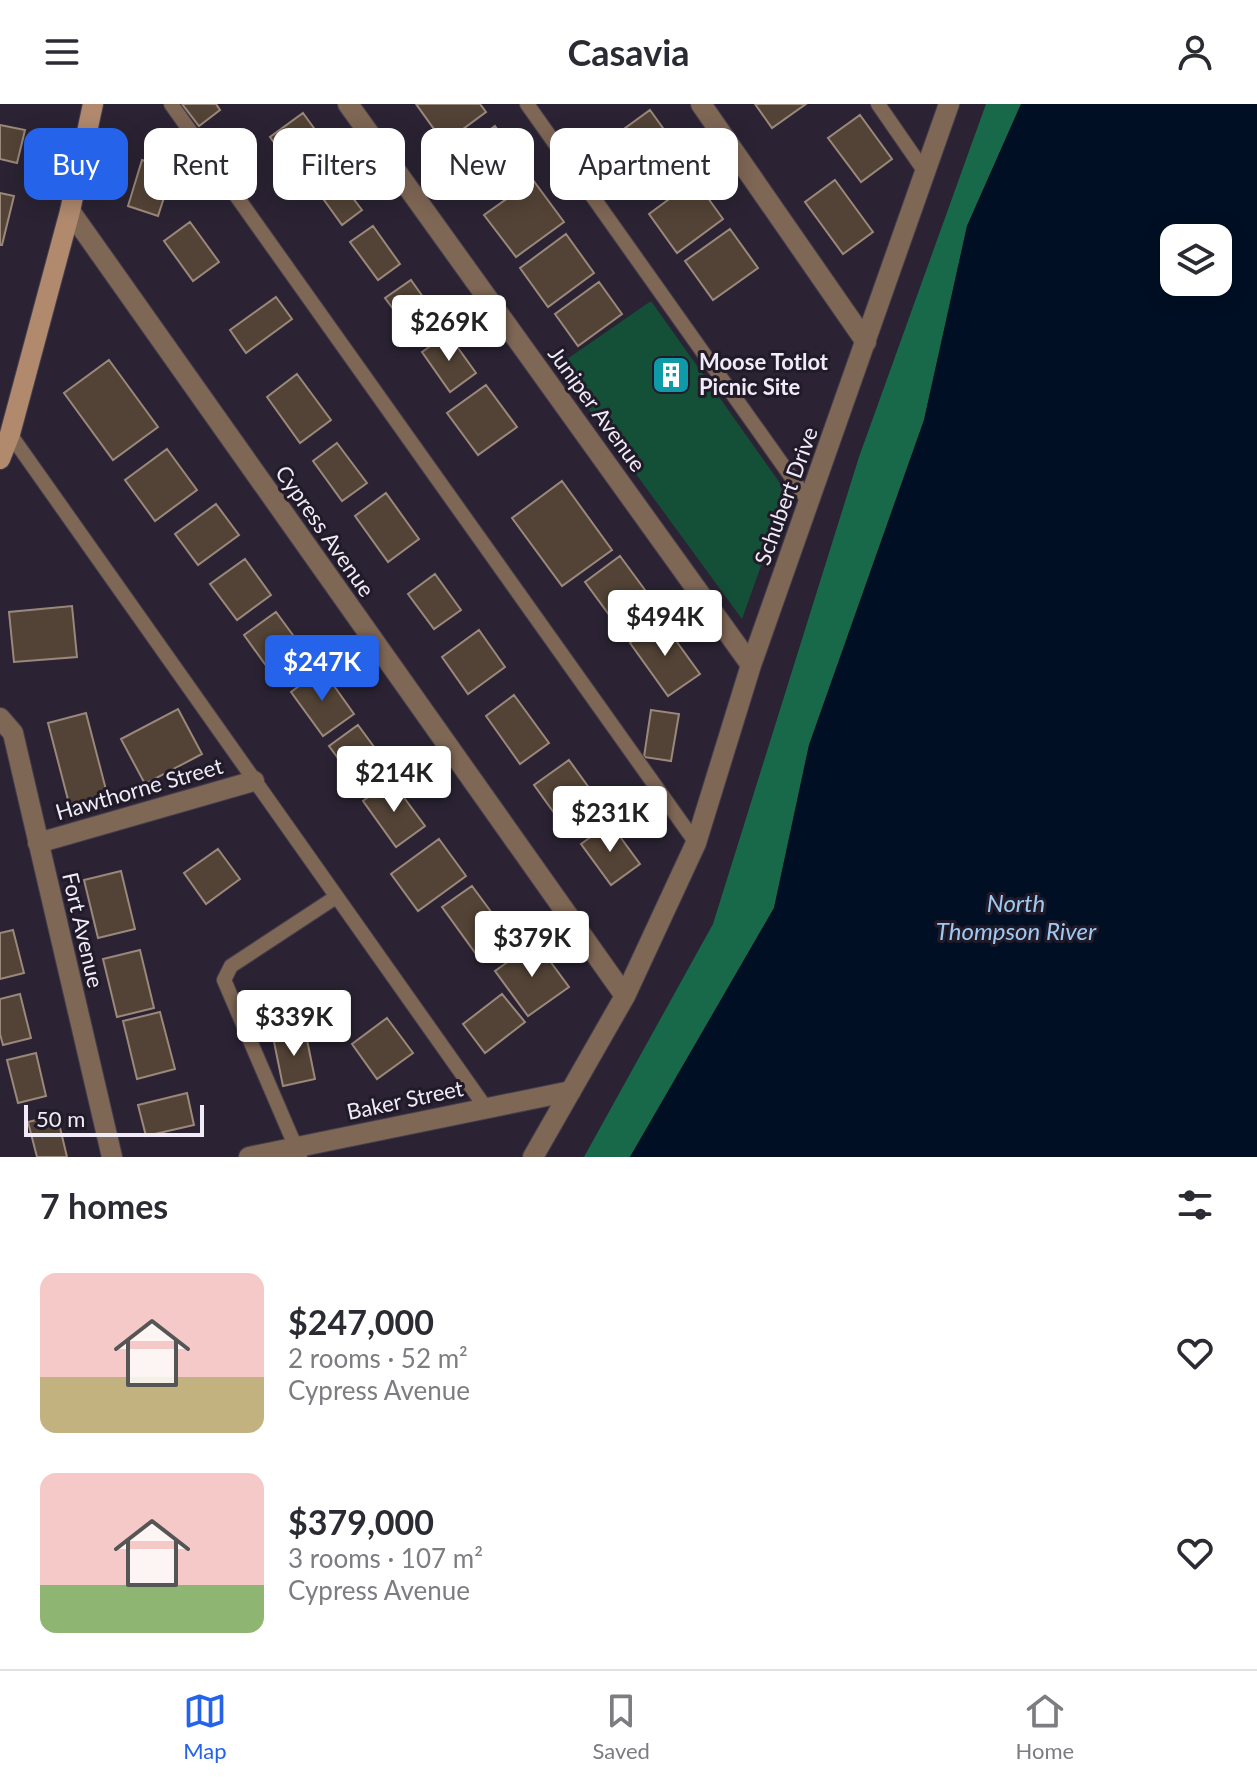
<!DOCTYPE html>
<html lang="en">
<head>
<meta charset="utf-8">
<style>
	body { margin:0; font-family:Lato,sans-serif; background:#f2f2f3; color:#2b2b33; height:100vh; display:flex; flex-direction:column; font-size:30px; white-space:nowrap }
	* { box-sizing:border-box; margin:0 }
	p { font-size:26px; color:#7c7c81 }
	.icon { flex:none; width:44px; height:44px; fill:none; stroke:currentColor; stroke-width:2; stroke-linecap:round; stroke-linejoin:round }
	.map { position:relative; height:1053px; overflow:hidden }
	.panel { display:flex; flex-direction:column; background:#fff; flex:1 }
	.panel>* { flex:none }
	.top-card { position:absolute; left:24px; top:24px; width:800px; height:72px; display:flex; gap:16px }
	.buttons { position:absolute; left:1160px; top:120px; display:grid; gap:16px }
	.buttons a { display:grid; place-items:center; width:72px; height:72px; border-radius:16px; background:#fff; box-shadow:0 4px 20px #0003; font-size:40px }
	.scale { position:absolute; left:24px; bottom:20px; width:180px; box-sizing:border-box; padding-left:8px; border:4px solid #f0ebf6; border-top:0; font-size:22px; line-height:28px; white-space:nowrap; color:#f0ebf6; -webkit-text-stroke:6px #211a29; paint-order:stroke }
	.price { position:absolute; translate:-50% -68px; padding:0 18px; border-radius:8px; background:#fff; color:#222; font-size:26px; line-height:52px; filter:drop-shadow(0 2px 4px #0008) }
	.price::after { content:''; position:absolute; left:50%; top:48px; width:24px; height:18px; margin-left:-12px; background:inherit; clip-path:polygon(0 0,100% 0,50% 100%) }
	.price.current { background:#2563eb; color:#fff }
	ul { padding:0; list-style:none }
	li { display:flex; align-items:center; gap:24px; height:200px; padding:0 40px }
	li span { display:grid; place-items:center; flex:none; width:224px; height:160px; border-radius:16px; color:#555 }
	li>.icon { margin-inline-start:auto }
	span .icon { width:96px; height:96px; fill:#fffc; stroke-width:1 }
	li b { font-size:34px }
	h2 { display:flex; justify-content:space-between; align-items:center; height:96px; padding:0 40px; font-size:34px }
	.pill { padding:0 28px; border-radius:16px; background:#fff; box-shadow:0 4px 20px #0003; font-size:28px; line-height:72px }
	.pill.current { background:#2563eb; color:#fff }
	header { display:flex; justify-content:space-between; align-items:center; height:104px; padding:0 40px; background:#fff; font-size:36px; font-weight:700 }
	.menu { display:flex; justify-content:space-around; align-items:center; height:112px; border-top:2px solid #e1e1e2; background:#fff; font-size:22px; color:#7c7c81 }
	.menu a { display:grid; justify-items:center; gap:4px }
	.menu .current { color:#2563eb }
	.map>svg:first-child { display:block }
	.green { fill:#145038 }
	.forest { fill:#17694a }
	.water { fill:#000f24; fill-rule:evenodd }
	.building { fill:#534336; stroke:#9a887a; stroke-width:2 }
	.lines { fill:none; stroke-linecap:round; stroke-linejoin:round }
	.service-casing { stroke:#473f4e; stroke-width:16 }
	.minor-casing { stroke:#473f4e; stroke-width:22 }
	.secondary-casing { stroke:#473f4e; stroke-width:22 }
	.service { stroke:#7f6755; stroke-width:14 }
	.minor { stroke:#7f6755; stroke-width:20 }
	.secondary { stroke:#b18a6e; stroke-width:20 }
	.labels { text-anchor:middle; stroke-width:6; stroke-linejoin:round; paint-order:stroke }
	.poi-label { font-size:22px; font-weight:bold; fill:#f0ebf6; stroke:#211a29; text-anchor:start }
	.street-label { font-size:22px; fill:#f0ebf6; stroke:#211a29 }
	.water-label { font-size:24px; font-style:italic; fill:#9ec9f1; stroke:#211a29 }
</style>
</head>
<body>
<header><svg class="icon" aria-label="menu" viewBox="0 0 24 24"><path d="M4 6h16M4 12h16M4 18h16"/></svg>Casavia<svg class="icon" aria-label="person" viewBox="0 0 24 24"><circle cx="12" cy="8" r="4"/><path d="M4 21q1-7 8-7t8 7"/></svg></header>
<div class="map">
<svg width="1257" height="1053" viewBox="0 0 1257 1053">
	<rect width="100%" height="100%" fill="#2b2333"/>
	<path class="green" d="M651,197L787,389L742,515L557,262Z"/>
	<path class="forest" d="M986,0H1021L967,122L924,316L809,641L774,804L630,1053H584L713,820L859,353Z"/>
	<path class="water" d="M1021,0H1257V1053H630L774,804L809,641L924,316L967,122ZM1174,134H1218V178H1174Z"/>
	<path class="building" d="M182,0H216L220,6L199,22Z
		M416,0H480L486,8L444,39Z
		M755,0H806L772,24Z
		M650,6L678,45L645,69L617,30Z
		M303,9L332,49L299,73L270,33Z
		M860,11L892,55L861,78L828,34Z
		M0,21L25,26L17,59L0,55Z
		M495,22L523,60L476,94L448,56Z
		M142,56L173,66L158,112L128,102Z
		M333,68L362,106L342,121L314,82Z
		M533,76L564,118L516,153L484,111Z
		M695,76L723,115L677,149L649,110Z
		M835,76L873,128L843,150L805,98Z
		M0,89L14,92L2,141H0Z
		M190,118L219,158L193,177L164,137Z
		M373,122L400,160L378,176L350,138Z
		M730,125L758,164L713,196L685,157Z
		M566,130L594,169L548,203L520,164Z
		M411,176L433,207L408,225L385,194Z
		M599,178L622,210L578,242L555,210Z
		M276,193L292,215L246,249L230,226Z
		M448,230L476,269L450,288L422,248Z
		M672,253L687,275L669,288L654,266Z
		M109,256L158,323L113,356L64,289Z
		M297,270L331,316L300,339L267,293Z
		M486,281L517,323L478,351L447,309Z
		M337,339L367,379L342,397L313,357Z
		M167,345L197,386L155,417L125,376Z
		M562,377L612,446L562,482L512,414Z
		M386,389L419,435L388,458L355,412Z
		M216,400L239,431L198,461L175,430Z
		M620,452L656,501L621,527L585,478Z
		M245,455L271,491L237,516L210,480Z
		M435,470L461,506L434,525L408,490Z
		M72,502L77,553L14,558L9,508Z
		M276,508L312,557L280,581L244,531Z
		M661,516L700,570L668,592L630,539Z
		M479,526L505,563L468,590L442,553Z
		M322,565L354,610L323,632L291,588Z
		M514,591L549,639L520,660L486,612Z
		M178,605L202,650L145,680L121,635Z
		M651,606L679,610L671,657L644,653Z
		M86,609L110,701L72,711L48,619Z
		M358,621L391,666L362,687L329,642Z
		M569,656L600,699L565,724L534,681Z
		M391,676L425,722L396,743L363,697Z
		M610,719L640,760L611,781L581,740Z
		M439,735L466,772L418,807L391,770Z
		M218,745L240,775L206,800L184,769Z
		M121,767L135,825L98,834L84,776Z
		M472,782L506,828L476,850L442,803Z
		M13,826L24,869L0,875V829Z
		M536,838L569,883L528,912L495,867Z
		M140,846L154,904L117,913L103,855Z
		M20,890L31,934L3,941L0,930V895Z
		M502,890L525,918L485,949L463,920Z
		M160,908L175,965L137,975L123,917Z
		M387,914L413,949L377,975L352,940Z
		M305,926L315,975L283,982L273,933Z
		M36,949L46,992L18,999L7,956Z
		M187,989L194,1021L146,1032L138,1001Z
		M57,1011L67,1053H37L28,1018Z"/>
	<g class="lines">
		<defs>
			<path id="service" d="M171,0L696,739
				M527,0L809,398
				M878,0L925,68
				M10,330L486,1004
				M300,1053L224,876L231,862L336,793"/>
			<path id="minor" d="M348,0L751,561
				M701,0L866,238
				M70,107L625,892
				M0,614L13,629L112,1053
				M38,739L254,677
				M249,1053L571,987
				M533,1053L625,892L696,739L751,561L949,0"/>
			<path id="secondary" d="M0,355L10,330L70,107L93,0"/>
		</defs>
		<use href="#service" class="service-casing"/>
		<use href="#minor" class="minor-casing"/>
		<use href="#secondary" class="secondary-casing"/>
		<use href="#service" class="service"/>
		<use href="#minor" class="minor"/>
		<use href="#secondary" class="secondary"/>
	</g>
	<defs>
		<symbol id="building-square" viewBox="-11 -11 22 22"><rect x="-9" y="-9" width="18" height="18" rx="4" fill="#0f9aa8" stroke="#211a29"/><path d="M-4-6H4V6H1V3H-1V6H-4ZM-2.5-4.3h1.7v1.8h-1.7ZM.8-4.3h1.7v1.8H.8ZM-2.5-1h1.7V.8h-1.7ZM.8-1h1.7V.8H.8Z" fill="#fff"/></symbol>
	</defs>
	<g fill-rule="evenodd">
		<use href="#building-square" x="649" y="249" width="44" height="44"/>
	</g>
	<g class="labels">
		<g class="poi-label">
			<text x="699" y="266">Moose Totlot<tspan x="699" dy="25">Picnic Site</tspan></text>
		</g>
		<g class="street-label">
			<text transform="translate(597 305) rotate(54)" y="8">Juniper Avenue</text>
			<text transform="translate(786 392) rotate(-70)" y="8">Schubert Drive</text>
			<text transform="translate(325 427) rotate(55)" y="8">Cypress Avenue</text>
			<text transform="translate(139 685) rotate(-16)" y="8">Hawthorne Street</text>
			<text transform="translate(83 826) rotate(77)" y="8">Fort Avenue</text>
			<text transform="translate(405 996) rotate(-12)" y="8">Baker Street</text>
		</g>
		<g class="water-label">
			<text x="1016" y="808">North<tspan x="1016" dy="28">Thompson River</tspan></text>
		</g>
	</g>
</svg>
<div class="buttons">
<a><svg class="icon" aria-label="layers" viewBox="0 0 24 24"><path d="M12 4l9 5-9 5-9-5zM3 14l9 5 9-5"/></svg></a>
</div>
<div class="scale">50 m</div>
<b class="price" style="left:449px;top:259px">$269K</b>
<b class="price" style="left:665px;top:554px">$494K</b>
<b class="price current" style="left:322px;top:599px">$247K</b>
<b class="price" style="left:394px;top:710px">$214K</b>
<b class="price" style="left:610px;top:750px">$231K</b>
<b class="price" style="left:532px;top:875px">$379K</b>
<b class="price" style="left:294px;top:954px">$339K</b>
<div class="top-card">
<a class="pill current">Buy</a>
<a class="pill">Rent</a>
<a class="pill">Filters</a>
<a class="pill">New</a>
<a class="pill">Apartment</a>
</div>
</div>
<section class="panel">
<h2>7 homes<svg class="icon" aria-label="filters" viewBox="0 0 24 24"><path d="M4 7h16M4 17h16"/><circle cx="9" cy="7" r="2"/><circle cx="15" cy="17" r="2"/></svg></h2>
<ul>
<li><span style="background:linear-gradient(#f6c9c9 65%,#c2b280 0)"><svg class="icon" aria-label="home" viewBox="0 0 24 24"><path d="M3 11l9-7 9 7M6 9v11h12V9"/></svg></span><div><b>$247,000</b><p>2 rooms · 52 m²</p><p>Cypress Avenue</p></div><svg class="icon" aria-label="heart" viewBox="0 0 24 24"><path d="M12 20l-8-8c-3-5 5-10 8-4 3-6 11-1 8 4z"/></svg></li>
<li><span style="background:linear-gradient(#f6c9c9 70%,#8fb573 0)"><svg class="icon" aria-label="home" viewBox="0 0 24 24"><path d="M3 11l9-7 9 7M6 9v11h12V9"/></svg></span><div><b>$379,000</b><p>3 rooms · 107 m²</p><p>Cypress Avenue</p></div><svg class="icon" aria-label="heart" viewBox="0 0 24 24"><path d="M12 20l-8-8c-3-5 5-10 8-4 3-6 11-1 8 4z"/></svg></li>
</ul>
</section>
<nav class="menu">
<a class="current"><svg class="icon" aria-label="map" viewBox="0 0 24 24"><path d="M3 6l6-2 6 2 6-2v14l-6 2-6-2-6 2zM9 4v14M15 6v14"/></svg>Map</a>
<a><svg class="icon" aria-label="saved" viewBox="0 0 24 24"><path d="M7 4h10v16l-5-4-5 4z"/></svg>Saved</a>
<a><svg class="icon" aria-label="home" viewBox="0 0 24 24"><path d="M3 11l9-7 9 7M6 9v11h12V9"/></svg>Home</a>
</nav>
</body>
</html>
